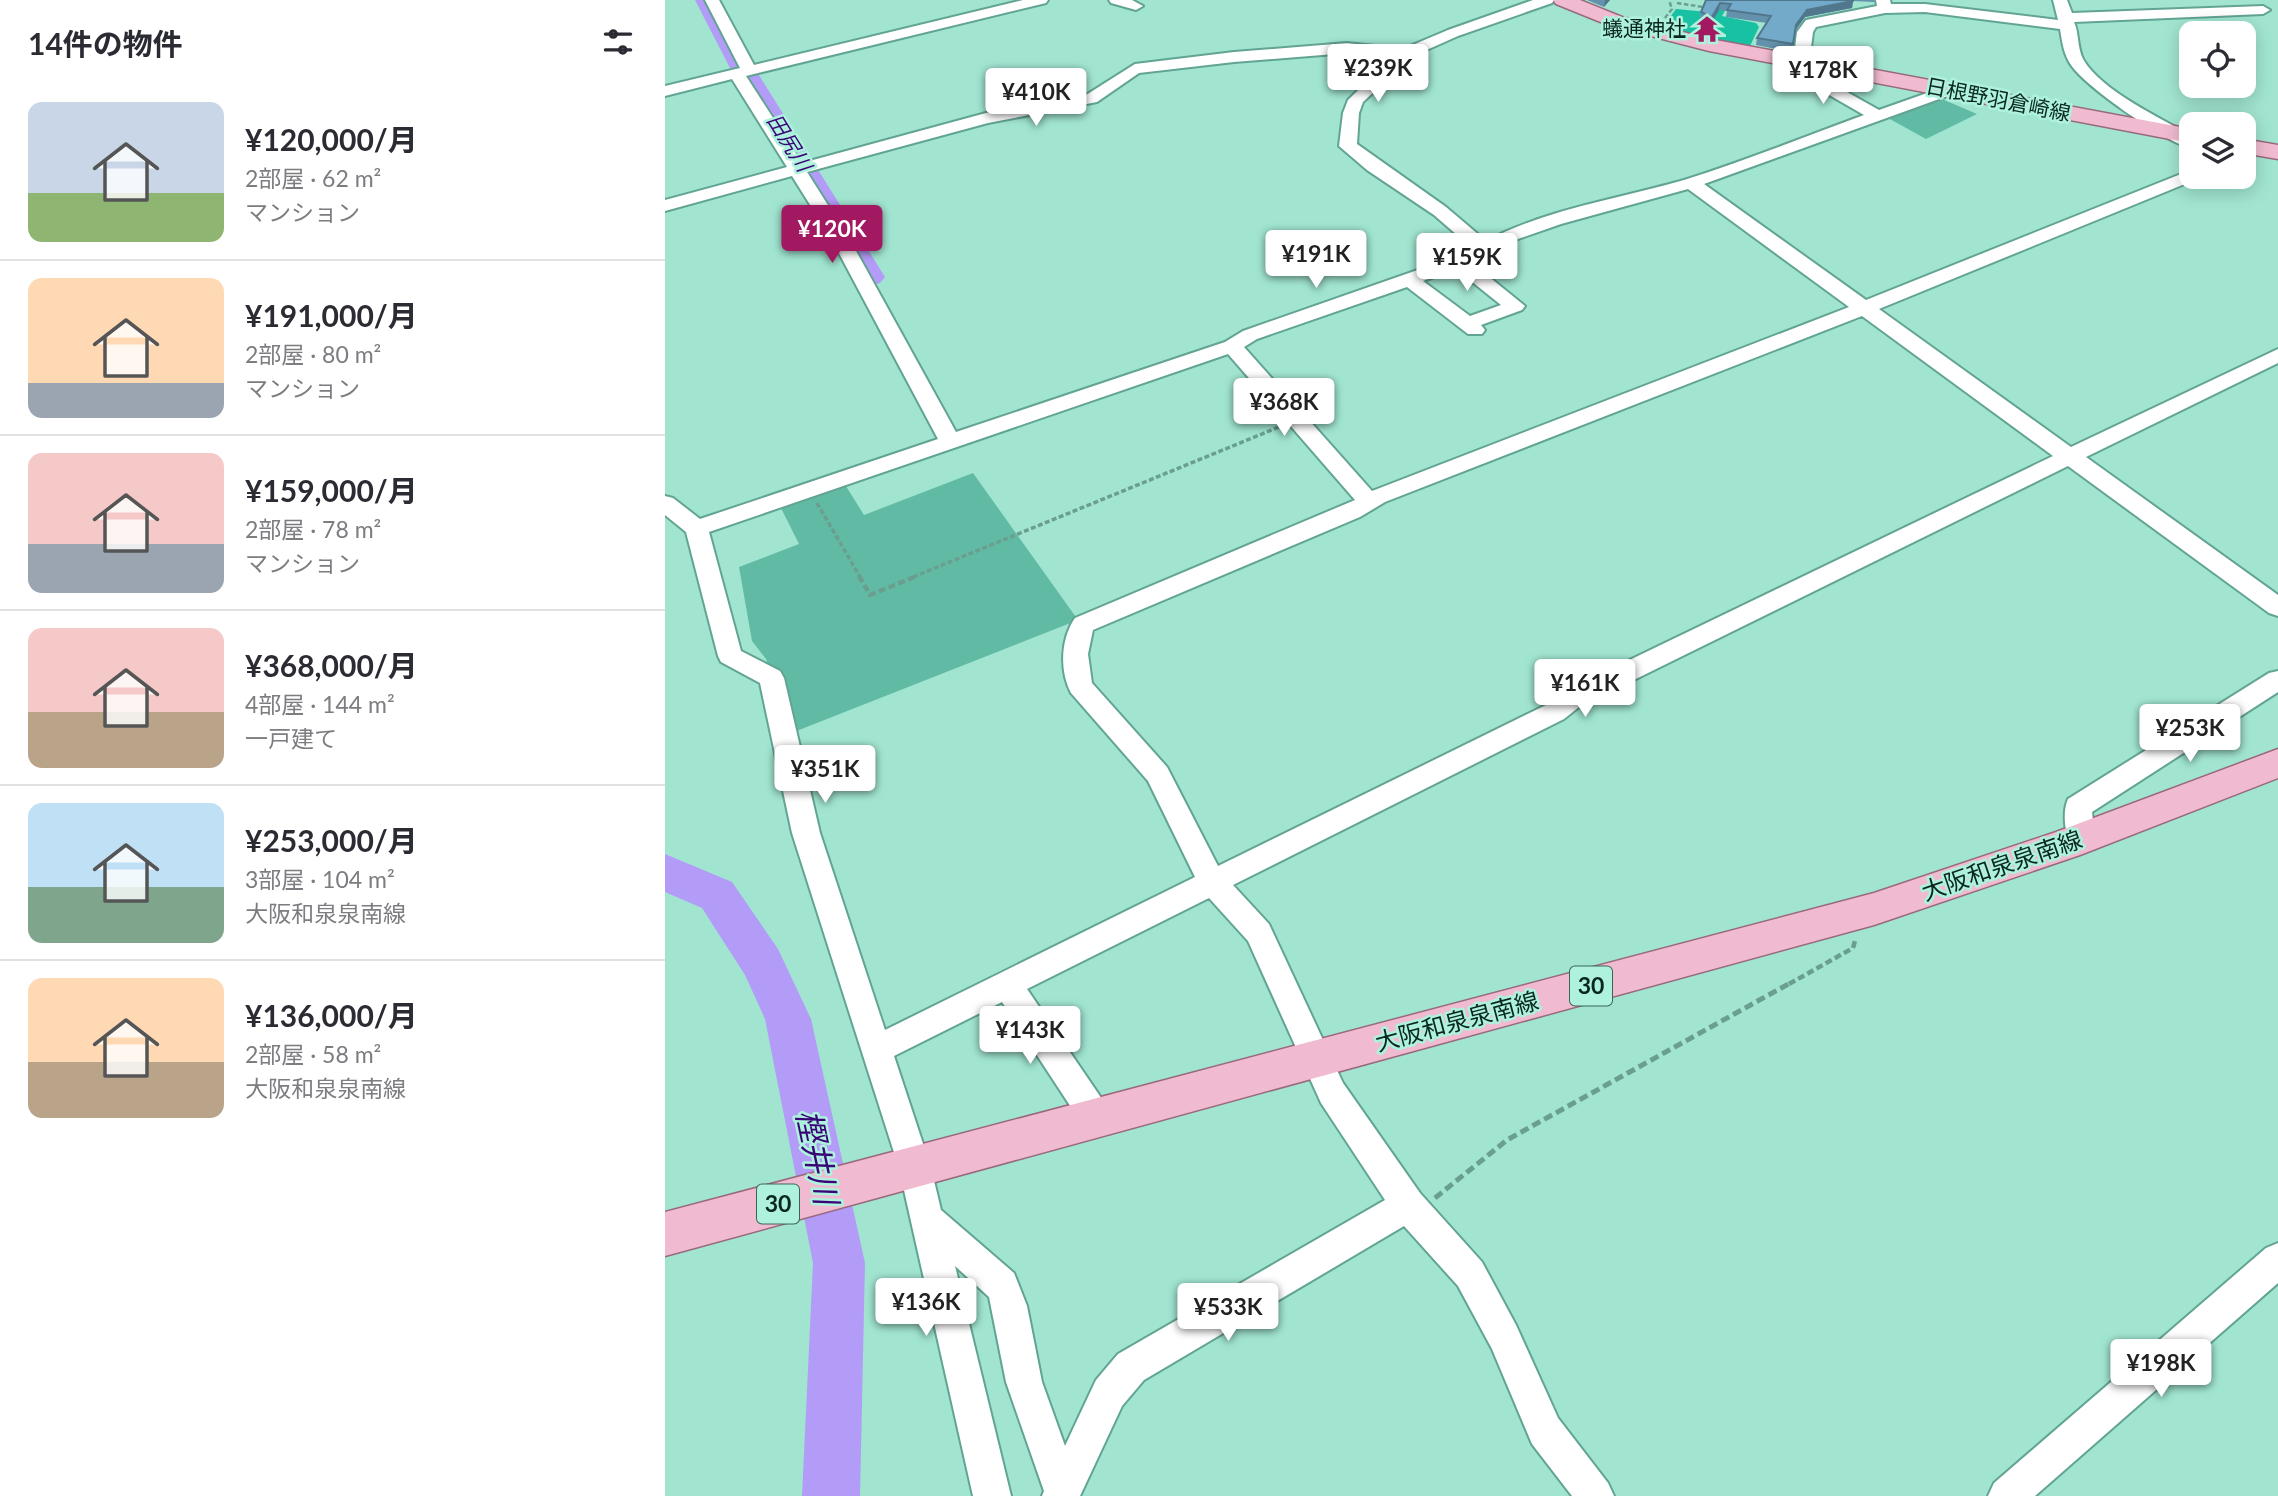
<!DOCTYPE html>
<html lang="ja">
<head>
<meta charset="utf-8">
<style>
	body { margin:0; font-family:Lato,"Noto Sans JP",sans-serif; background:#f7f7f7; color:#2b2b33; height:100vh; display:flex; flex-direction:column; font-size:26px; white-space:nowrap }
	* { box-sizing:border-box; margin:0 }
	p { font-size:23px; color:#7c7c81 }
	.icon { flex:none; width:38px; height:38px; fill:none; stroke:currentColor; stroke-width:2; stroke-linecap:round; stroke-linejoin:round }
	.map { position:relative; flex:1; overflow:hidden }
	.details { display:flex; flex-direction:column; background:#fff; width:665px }
	.details>* { flex:none }
	.controls { position:absolute; left:1514px; top:21px; display:grid; gap:14px }
	.controls a { display:grid; place-items:center; width:77px; height:77px; border-radius:14px; background:#fff; box-shadow:0 4px 18px #0003; font-size:35px }
	.price { position:absolute; translate:-50% -60px; padding:0 16px; border-radius:7px; background:#fff; color:#222; font-size:23px; line-height:46px; filter:drop-shadow(0 2px 4px #0008) }
	.price::after { content:''; position:absolute; left:50%; top:42px; width:21px; height:16px; margin-left:-10px; background:inherit; clip-path:polygon(0 0,100% 0,50% 100%) }
	.price.current { background:#a21962; color:#fff }
	ul { padding:0; list-style:none }
	li { display:flex; align-items:center; gap:21px; height:175px; padding:0 28px }
	li+li { border-top:2px solid #e1e1e2 }
	li span { display:grid; place-items:center; flex:none; width:196px; height:140px; border-radius:14px; color:#555 }
	li>.icon { margin-inline-start:auto }
	span .icon { width:84px; height:84px; fill:#fffc; stroke-width:1 }
	li b { font-size:30px }
	h2 { display:flex; justify-content:space-between; align-items:center; height:84px; padding:0 28px; font-size:30px }
	main { display:flex; flex:1; min-height:0 }
	.map>svg:first-child { display:block }
	.green { fill:#61bba4 }
	.forest { fill:#18c1a1 }
	.lines { fill:none; stroke-linecap:round; stroke-linejoin:round }
	.river { fill:#b39bf8; fill-rule:evenodd }
	.minor-casing { stroke:#62a493; stroke-width:4 }
	.major-casing { stroke:#99697e; stroke-width:3 }
	.path-far3 { stroke:#6a9f90; stroke-width:2.5; stroke-dasharray:4.5 2.5; stroke-linecap:butt }
	.path-far2 { stroke:#6a9f90; stroke-width:3.5; stroke-dasharray:5 2.5; stroke-linecap:butt }
	.path-far1 { stroke:#6a9f90; stroke-width:4.5; stroke-dasharray:7 3.5; stroke-linecap:butt }
	.path { stroke:#6a9f90; stroke-width:5; stroke-dasharray:9 4.5; stroke-linecap:butt }
	.minor { fill:#fff; fill-rule:evenodd }
	.major { fill:#f0bbd0; fill-rule:evenodd }
	.wall { fill:#6492ad }
	.shaded-wall { fill:#51778d }
	.building { fill:#74aac9; stroke:#51778d; stroke-width:2 }
	.labels { text-anchor:middle; stroke-width:5; stroke-linejoin:round; paint-order:stroke }
	.far-poi-label { font-size:21px; fill:#0a2720; stroke:#aef2de; text-anchor:end }
	.far-street-label { font-size:21px; fill:#0a2720; stroke:#aef2de }
	.far-water-label { font-size:21px; font-style:italic; fill:#3a0476; stroke:#aef2de }
	.shield { fill:#aef2de; stroke:#3b6459; stroke-width:2 }
	.shield-label { font-size:23px; font-weight:bold; fill:#0a2720 }
	.street-label { font-size:24px; fill:#0a2720; stroke:#aef2de }
	.near-water-label { font-size:32px; font-style:italic; fill:#3a0476; stroke:#aef2de }
</style>
</head>
<body>
<main>
<section class="details">
<h2>14件の物件<svg class="icon" aria-label="filters" viewBox="0 0 24 24"><path d="M4 7h16M4 17h16"/><circle cx="9" cy="7" r="2"/><circle cx="15" cy="17" r="2"/></svg></h2>
<ul>
<li><span style="background:linear-gradient(#c9d6e8 65%,#8fb573 0)"><svg class="icon" aria-label="home" viewBox="0 0 24 24"><path d="M3 11l9-7 9 7M6 9v11h12V9"/></svg></span><div><b>¥120,000/月</b><p>2部屋 · 62 m²</p><p>マンション</p></div></li>
<li><span style="background:linear-gradient(#ffd9b3 75%,#9aa5b1 0)"><svg class="icon" aria-label="home" viewBox="0 0 24 24"><path d="M3 11l9-7 9 7M6 9v11h12V9"/></svg></span><div><b>¥191,000/月</b><p>2部屋 · 80 m²</p><p>マンション</p></div></li>
<li><span style="background:linear-gradient(#f6c9c9 65%,#9aa5b1 0)"><svg class="icon" aria-label="home" viewBox="0 0 24 24"><path d="M3 11l9-7 9 7M6 9v11h12V9"/></svg></span><div><b>¥159,000/月</b><p>2部屋 · 78 m²</p><p>マンション</p></div></li>
<li><span style="background:linear-gradient(#f6c9c9 60%,#b9a48a 0)"><svg class="icon" aria-label="home" viewBox="0 0 24 24"><path d="M3 11l9-7 9 7M6 9v11h12V9"/></svg></span><div><b>¥368,000/月</b><p>4部屋 · 144 m²</p><p>一戸建て</p></div></li>
<li><span style="background:linear-gradient(#bfe0f5 60%,#7fa58c 0)"><svg class="icon" aria-label="home" viewBox="0 0 24 24"><path d="M3 11l9-7 9 7M6 9v11h12V9"/></svg></span><div><b>¥253,000/月</b><p>3部屋 · 104 m²</p><p>大阪和泉泉南線</p></div></li>
<li><span style="background:linear-gradient(#ffd9b3 60%,#b9a48a 0)"><svg class="icon" aria-label="home" viewBox="0 0 24 24"><path d="M3 11l9-7 9 7M6 9v11h12V9"/></svg></span><div><b>¥136,000/月</b><p>2部屋 · 58 m²</p><p>大阪和泉泉南線</p></div></li>
</ul>
</section>
<div class="map">
<svg width="1613" height="1496" viewBox="0 0 1613 1496">
	<rect width="100%" height="100%" fill="#a1e5d1"/>
	<path class="green" d="M1277,99L1312,114L1261,139L1223,118Z
		M308,473L413,620L129,732L101,659L87,641L74,567L134,544L114,504L179,483L199,515Z"/>
	<path class="forest" d="M1066,0L1057,16L1091,23L1094,27L1085,46L1006,31L1009,24L1003,20L1011,9L1043,12Z"/>
	<g class="lines">
		<path class="river" d="M30,0H52L87,64L220,277L215,283L205,286L195,283L190,277L74,79L65,68Z
			M0,854L67,882L113,949L146,1019L200,1263L195,1496H137L148,1263L100,1019L80,975L37,908L0,892Z"/>
		<defs>
			<path id="minor" d="M40,0H54L89,65L358,0H383L381,3L81,76L137,163L321,113L421,95L470,64L569,52L682,43L738,49L783,30L868,0H889L887,3L793,36L746,57L698,102L694,113L692,144L781,207L821,241C882,209 953,199 1019,180C1079,161 1139,137 1199,115L1140,81L1128,63L1132,32L1141,20L1212,6L1211,0H1225L1226,4H1260L1393,20L1388,0H1402L1407,13L1598,6L1605,10L1598,14L1409,22C1414,32 1412,47 1418,59C1436,91 1495,117 1526,136V148C1500,142 1422,88 1406,65C1399,55 1397,42 1395,29L1260,12L1220,13L1151,27L1148,32L1144,63L1152,75L1214,110L1282,86L1290,91L1288,94L1039,184L1201,300L1526,170V177H1534L1532,179L1214,309L1406,447L1613,349V363L1421,457L1613,595V616L1604,613L1403,466L914,707L899,719L568,885L604,924L678,1083L755,1193L817,1262L851,1325L893,1418L943,1483L949,1496H907L867,1444L827,1349L793,1286L739,1226L479,1380L457,1406L415,1496H377L379,1491L341,1382L324,1297L290,1266L346,1496H308L234,1168L127,833L95,683L56,662L53,656L21,532L0,515V496L8,498L35,519L273,439L167,240L127,176L0,211V200L122,167L67,79L0,96V86L75,68ZM682,53L727,57L683,100L678,113L674,146L702,170L769,215L807,248L787,258L578,331L560,342L291,432L185,240L142,172L323,123L432,102L474,73L569,62ZM1023,189L1184,307L707,491L579,347L592,339L742,287L803,334H817L820,330L816,325L857,310L860,306L807,263L853,239L896,224ZM791,269L836,305L805,316L758,281ZM1197,316L1388,456L896,693L881,705L553,866L502,767L427,683L423,654L428,630L695,517L720,502ZM563,354L690,500L410,618C396,638 394,670 406,693L483,781L530,877L220,1030L155,833L119,678L115,671L76,651L44,532ZM544,898L583,941L656,1103L720,1200L453,1354L431,1380L400,1446L377,1382L362,1306L349,1273L276,1210L266,1168L229,1056L337,1002L421,1130L432,1134L443,1130L448,1119L443,1108L362,989Z
				M444,0H467L478,6L471,10L446,3Z
				M1613,671V692L1427,812L1430,839L1426,847L1416,850L1406,847C1400,834 1397,812 1403,799L1604,673Z
				M1613,1243V1283L1370,1496H1323L1329,1483L1601,1248Z"/>
			<path id="major" d="M888,0H915L957,17L1045,39L1526,129V143L1044,51L943,25L891,4Z
				M1578,139L1613,145V159L1578,153Z
				M1613,749V778L1415,855L1209,925L0,1256V1212L1209,893L1391,832Z"/>
		</defs>
		<use href="#minor" class="minor-casing"/>
		<use href="#major" class="major-casing"/>
		<path class="path-far3" d="M1012,3L1038,7
			M1000,18L1007,9L1004,0"/>
		<path class="path-far2" d="M152,503L195,577
			M248,577L614,427"/>
		<path class="path-far1" d="M194,576L205,595L252,576
			M1124,984L1188,948L1190,941"/>
		<path class="path" d="M770,1198L842,1140L1127,982"/>
		<use href="#minor" class="minor"/>
		<use href="#major" class="major"/>
	</g>
	<path class="wall" d="M922,0H945L939,7Z
		M1041,0H1209V2L1188,1L1187,8L1140,17L1130,31L1127,52L1091,45L1092,38L1102,23L1061,17L1062,11L1054,10L1046,24L1035,19L1036,12Z"/>
	<path class="shaded-wall" d="M940,0H945L939,7Z
		M1188,1L1187,8L1140,17L1129,32L1131,25L1142,10Z
		M1055,3L1054,10L1046,24L1047,17Z"/>
	<path class="building" d="M1041,0H1188V1L1142,10L1131,25L1128,44L1092,38L1106,16L1062,10L1066,4L1055,3L1047,17L1036,12Z"/>
	<defs>
		<symbol id="temple-bare" viewBox="-9 -9 18 18"><path d="M0-6L5-2H3V0L6.5 2.5H4V6H1.5V3h-3V6H-4V2.5H-6.5L-3 0V-2H-5Z" fill="#a21962" stroke="#aef2de" stroke-width="2.5" paint-order="stroke"/></symbol>
	</defs>
	<g fill-rule="evenodd">
		<use href="#temple-bare" x="1023" y="10" width="38" height="38"/>
	</g>
	<g class="labels">
		<g class="far-poi-label">
			<text x="1021" y="36">蟻通神社</text>
		</g>
		<g class="far-street-label">
			<text transform="translate(1333 100) rotate(11)" y="7">日根野羽倉崎線</text>
		</g>
		<g class="far-water-label">
			<text transform="translate(124 143) rotate(58)" y="7">田尻川</text>
		</g>
		<g class="shield">
			<rect x="905" y="966.5" width="42" height="39" rx="5"/>
			<rect x="92" y="1184.5" width="42" height="39" rx="5"/>
		</g>
		<g class="shield-label">
			<text x="926" y="994">30</text>
			<text x="113" y="1212">30</text>
		</g>
		<g class="street-label">
			<text transform="translate(1337 866) rotate(-19)" y="8">大阪和泉泉南線</text>
			<text transform="translate(792 1022) rotate(-15)" y="8">大阪和泉泉南線</text>
		</g>
		<g class="near-water-label">
			<text transform="translate(152 1157) rotate(78)" y="11">樫井川</text>
		</g>
	</g>
</svg>
<div class="controls">
<a><svg class="icon" aria-label="locate" viewBox="0 0 24 24"><circle cx="12" cy="12" r="6"/><path d="M12 2v4M12 18v4M2 12h4M18 12h4"/></svg></a>
<a><svg class="icon" aria-label="layers" viewBox="0 0 24 24"><path d="M12 4l9 5-9 5-9-5zM3 14l9 5 9-5"/></svg></a>
</div>
<b class="price" style="left:713px;top:104px">¥239K</b>
<b class="price" style="left:1158px;top:106px">¥178K</b>
<b class="price" style="left:371px;top:128px">¥410K</b>
<b class="price current" style="left:167px;top:265px">¥120K</b>
<b class="price" style="left:651px;top:290px">¥191K</b>
<b class="price" style="left:802px;top:293px">¥159K</b>
<b class="price" style="left:619px;top:438px">¥368K</b>
<b class="price" style="left:920px;top:719px">¥161K</b>
<b class="price" style="left:1525px;top:764px">¥253K</b>
<b class="price" style="left:160px;top:805px">¥351K</b>
<b class="price" style="left:365px;top:1066px">¥143K</b>
<b class="price" style="left:261px;top:1338px">¥136K</b>
<b class="price" style="left:563px;top:1343px">¥533K</b>
<b class="price" style="left:1496px;top:1399px">¥198K</b>
</div>
</main>
</body>
</html>
